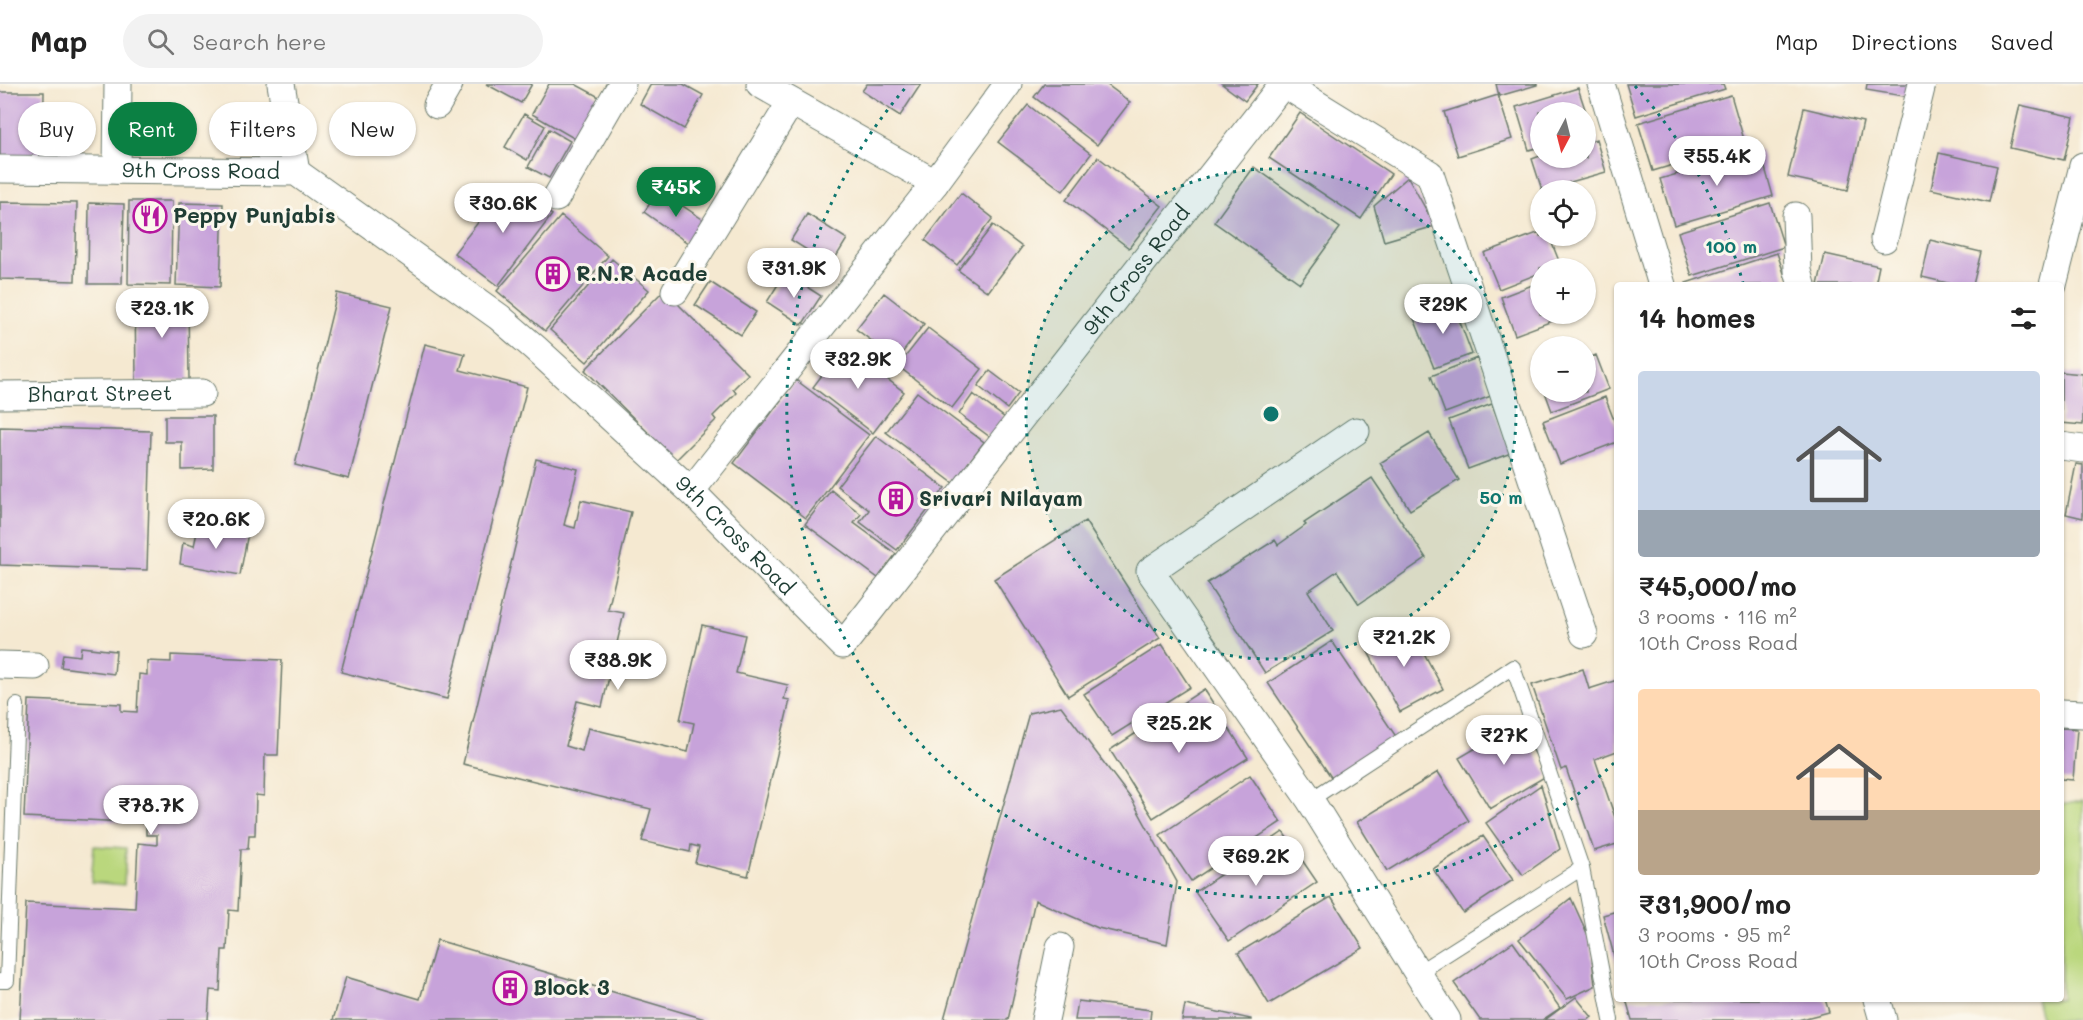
<!DOCTYPE html>
<html lang="en">
<head>
<meta charset="utf-8">
<style>
	body { margin:0; font-family:Mali,sans-serif; background:#f2f2f2; color:#222; height:100vh; display:flex; flex-direction:column; font-size:22px; white-space:nowrap }
	* { box-sizing:border-box; margin:0 }
	p { font-size:20px; color:#767676 }
	.icon { flex:none; width:33px; height:33px; fill:none; stroke:currentColor; stroke-width:2; stroke-linecap:round; stroke-linejoin:round }
	.map { position:relative; flex:1; overflow:hidden }
	.sheet { position:absolute; left:1614px; top:198px; width:450px; height:720px; display:flex; flex-direction:column; background:#fff; border-radius:6px; box-shadow:0 2px 4px #0004 }
	.sheet>* { flex:none }
	.top-card { position:absolute; left:18px; top:18px; width:570px; height:54px; display:flex; gap:12px }
	.needle { width:39px; rotate:187deg }
	.tools { position:absolute; left:1530px; top:18px; display:grid; gap:12px }
	.tools a { display:grid; place-items:center; width:66px; height:66px; border-radius:50%; background:#fff; box-shadow:0 2px 4px #0004; font-size:30px }
	.price { position:absolute; translate:-50% -51px; padding:0 14px; border-radius:21px; background:#fff; color:#222; font-size:20px; line-height:39px; filter:drop-shadow(0 2px 3px #0008) }
	.price::after { content:''; position:absolute; left:50%; top:36px; width:18px; height:14px; margin-left:-9px; background:inherit; clip-path:polygon(0 0,100% 0,50% 100%) }
	.price.selected { background:#0b8043; color:#fff }
	ul { padding:0; list-style:none }
	li { display:grid; align-content:center; gap:12px; height:318px; padding:0 24px }
	li span { display:grid; place-items:center; height:186px; border-radius:6px; color:#555 }
	li>.icon { margin-inline-start:auto }
	span .icon { width:108px; height:108px; fill:#fffc; stroke-width:1 }
	li b { font-size:26px }
	h2 { display:flex; justify-content:space-between; align-items:center; height:72px; padding:0 24px; font-size:26px }
	.chip { padding:0 21px; border-radius:27px; background:#fff; box-shadow:0 2px 4px #0004; font-size:21px; line-height:54px }
	.chip.selected { background:#0b8043; color:#fff }
	header { display:flex; align-items:center; gap:36px; box-sizing:border-box; height:84px; padding:0 30px; background:#fff; border-bottom:2px solid #e0e0e0 }
	header strong { font-size:28px }
	nav { display:flex; gap:33px; margin-inline-start:auto; font-size:21px }
	.search { width:420px; height:54px; background:#f2f2f2; display:flex; align-items:center; gap:15px; box-sizing:border-box; padding:0 21px; border-radius:33px; color:#767676; font-size:22px }
	.map>svg:first-child { display:block }
	.green { fill:#bad77d; stroke:#6c8a58; stroke-width:1.5 }
	.building { fill:#c7a3da }
	.lines { fill:none; stroke-linecap:round; stroke-linejoin:round }
	.service-casing { stroke:#6a796b; stroke-width:16 }
	.minor-casing { stroke:#6a796b; stroke-width:29 }
	.service { stroke:#fff; stroke-width:14 }
	.minor { stroke:#fff; stroke-width:27 }
	.ring { fill:none; stroke:#0f766e; stroke-width:3; stroke-dasharray:3 6 }
	.labels { text-anchor:middle; stroke-width:6; stroke-linejoin:round; paint-order:stroke }
	.street-label { font-size:21px; fill:#1f3d34; stroke:#fbf7ec }
	.poi-label { font-size:21px; font-weight:bold; fill:#1f3d34; stroke:#fbf7ec; text-anchor:start }
	.centre { fill:#0f766e; stroke:#fbf7ec; stroke-width:3 }
	.ring-label { font-size:18px; text-anchor:middle; font-weight:bold; fill:#0f766e; stroke:#fbf7ec; stroke-width:6; stroke-linejoin:round; paint-order:stroke }
</style>
</head>
<body>
<header>
<strong>Map</strong>
<div class="search"><svg class="icon" aria-label="search" viewBox="0 0 24 24"><circle cx="10" cy="10" r="6"/><path d="M15 15l6 6"/></svg>Search here</div>
<nav><a>Map</a><a>Directions</a><a>Saved</a></nav>
</header>
<div class="map">
<svg width="2083" height="936" viewBox="0 0 2083 936">
	<rect width="100%" height="100%" fill="#fbf7ec"/>
	<filter id="ink" filterUnits="userSpaceOnUse"><feTurbulence type="fractalNoise" baseFrequency=".0167" numOctaves="2"/><feDisplacementMap in="SourceGraphic" scale="12" xChannelSelector="R" yChannelSelector="G"/><feConvolveMatrix kernelMatrix="1 2 1 2 8 2 1 2 1" color-interpolation-filters="sRGB"/></filter>
	<filter id="wash" filterUnits="userSpaceOnUse"><feTurbulence type="fractalNoise" baseFrequency=".008" numOctaves="4" result="noise"/><feDisplacementMap in="SourceGraphic" scale="24" xChannelSelector="R" yChannelSelector="G"/><feGaussianBlur stdDeviation="1.35" result="paint"/><feColorMatrix in="noise" values="0 0 0 0 0 0 0 0 0 0 0 0 0 0 0 0 0 1.4 0 .05"/><feComposite in="paint" operator="in"/></filter>
	<g filter="url(#wash)">
		<rect width="100%" height="100%" fill="#f5e9d1"/>
		<path class="green" d="M2083,717V936H2042L2036,915H2061V721Z
			M94,762L126,764L124,801L91,798Z"/>
		<g id="blocks">
			<path class="building" d="M486,0H532L521,19Z
				M549,0H575L601,14L577,56L532,30Z
				M651,0H683L703,11L684,45L640,20Z
				M867,0H921L900,32L862,7Z
				M1044,0H1106L1130,18L1097,61L1034,13Z
				M1222,0H1258L1245,17Z
				M1496,0H1537V1L1499,12Z
				M1626,0H1723L1725,5L1636,32Z
				M1867,0H1918L1915,14L1866,6Z
				M1578,4L1586,28H1540V63L1529,66L1516,23Z
				M0,8H44L43,80H0Z
				M1498,11L1512,55L1458,72L1444,28Z
				M1731,11L1745,59L1653,87L1638,39Z
				M1028,21L1091,70L1063,107L998,58Z
				M2020,21L2074,33L2064,76L2010,64Z
				M1804,24L1863,38L1848,106L1788,93Z
				M1300,29L1391,90L1361,135L1269,74Z
				M524,30L545,42L527,76L505,63Z
				M549,45L570,57L549,94L528,83Z
				M1596,55L1606,88L1542,106L1532,75L1540,72L1586,74V59Z
				M1760,66L1773,112L1674,141L1660,95Z
				M1939,69L1997,82L1989,118L1931,105Z
				M1098,73L1162,122L1129,164L1066,116Z
				M1254,83L1340,144L1300,199L1214,138Z
				M1408,93L1435,142L1384,157L1374,122Z
				M509,99L552,131L498,202L454,169Z
				M659,106L708,139L692,162L644,128Z
				M961,109L993,134L957,181L925,156Z
				M129,117H172L171,201L128,200Z
				M0,118L77,119L75,197L0,195Z
				M89,119L124,120L122,200H88Z
				M179,119L223,120L220,203L176,201Z
				M1770,119L1784,163L1692,192L1678,148Z
				M807,130L847,155L831,181L791,156Z
				M561,132L608,172L545,247L497,207Z
				M993,141L1022,163L988,208L958,186Z
				M1540,148V152H1549L1561,182L1540,184V189L1499,205L1484,169Z
				M1930,156L1981,168L1973,201H1956L1922,193Z
				M1777,169L1788,201H1686V199Z
				M1825,170L1879,182L1875,201H1818Z
				M612,175L649,206L587,278L550,246Z
				M785,189L821,212L802,241L767,218Z
				M710,198L756,228L741,251L695,221Z
				M1540,198V230H1571L1515,251L1501,213Z
				M664,206L748,290L733,305L736,309L713,332L716,336L676,376L585,286Z
				M337,209L392,222L349,395L295,381Z
				M884,209L924,240L897,276L856,245Z
				M135,214H188L189,296L136,297Z
				M1452,217L1472,270L1434,284L1413,232Z
				M928,244L982,285L952,324L898,282Z
				M425,260L465,270L460,286L527,303L447,615L341,588Z
				M844,262L904,308L873,349L813,303Z
				M1596,271L1609,305L1552,327L1545,308H1586V275Z
				M1477,274L1491,312L1445,329L1431,292Z
				M990,287L1019,309L1007,325L978,302Z
				M2061,288L2083,290V341L2061,339Z
				M796,296L869,351L806,434L734,379Z
				M917,308L984,358L953,399L886,348Z
				M973,310L1005,334L990,353L959,330Z
				M1605,313L1617,344V358L1560,380L1543,337Z
				M1492,320L1511,369L1468,385L1449,336Z
				M165,332H213V385L182,386V358H165Z
				M0,343L151,347L147,486L0,481Z
				M1429,349L1459,396L1410,426L1380,379Z
				M876,352L945,404L897,466L860,438L869,426L837,402Z
				M536,375L578,385L564,441L575,444L581,416L631,428L608,526L624,529L602,623L577,617L566,662L582,667L588,644L688,668L694,639L680,636L702,541L745,551L736,589L788,601L784,615L790,616L748,792L695,779L699,763L691,761L690,768L642,757L651,725L463,680Z
				M2076,380L2083,381V434L2066,430Z
				M1372,394L1426,474L1359,520L1337,487L1308,507L1333,547L1265,589L1207,499L1275,456L1278,461L1306,441L1304,439Z
				M831,406L861,430L854,439L896,470L878,494L805,440Z
				M1085,437L1160,554L1068,612L994,495Z
				M199,439L248,449L240,491L180,480L183,459L194,462Z
				M1408,539L1443,605L1400,628L1365,562Z
				M1332,557L1399,657L1335,699L1268,599Z
				M1162,560L1190,603L1112,652L1084,610Z
				M81,563L116,567L114,590L61,583L63,570L80,572Z
				M171,571L282,576L278,671H265L264,712L256,711L255,751H249L248,765H241L238,827L229,826L227,866H222L220,907L210,906L208,936H20L26,819L135,824L138,759L157,761V751H146V739L24,733L29,616L121,620V627L137,628L139,590L147,591V577L171,578Z
				M1583,585L1589,605L1617,596V667L1595,675L1617,739V760L1594,767L1566,684L1561,686L1532,601Z
				M1204,605L1248,674L1153,734L1110,666Z
				M1061,622L1132,716L1177,798L1167,860L1098,844L1035,816L1008,936L944,935L1029,629Z
				M1517,640L1548,691L1490,725L1459,674Z
				M2061,644L2077,645L2073,696L2061,695Z
				M1438,688L1469,737L1387,787L1357,738Z
				M1250,691L1281,738L1191,797L1160,751Z
				M1541,701L1560,765L1523,791L1486,739Z
				M1283,748L1317,798L1229,857L1195,808Z
				M1483,752L1513,796L1463,829L1433,785Z
				M1331,813L1363,864L1269,920L1238,869Z
				M1571,814L1590,856L1595,902L1567,915L1519,855Z
				M1617,827V878L1616,879L1603,831Z
				M437,856L705,935V936H333L346,893L420,915Z
				M1513,858L1560,924L1542,936H1480L1454,899Z
				M1576,913L1592,933L1588,936H1545Z
				M1626,915H1825L1829,928L1798,936H1632Z
				M1078,917L1151,926L1150,936H1075Z
				M1185,921L1251,935V936H1182Z"/>
		</g>
	</g>
	<g filter="url(#ink)">
		<use href="#blocks" fill-opacity="0" stroke="#6a796b" stroke-width="1.5"/>
		<g class="lines">
			<defs>
				<path id="service" d="M1310,716L1513,583L1582,784L1611,936
					M1417,889L1582,784
					M0,897H7L17,621"/>
				<g id="minor">
					<path d="M281,0L296,88"/>
					<path d="M760,0L935,99"/>
					<path d="M1284,0L1430,90L1584,550"/>
					<path d="M1601,0L1662,201"/>
					<path d="M437,21L449,0"/>
					<path id="s1" d="M0,85L296,88L499,233L535,264L691,407L843,561L1283,0"/>
					<path d="M117,86L118,0"/>
					<path d="M556,114L622,0"/>
					<path d="M1796,132L1798,187L1802,201"/>
					<path d="M1884,155L1922,0"/>
					<path d="M2053,201L2083,82"/>
					<path d="M675,207L791,18"/>
					<path id="s2" d="M0,311L202,309"/>
					<path d="M1356,347L1150,487L1310,716L1447,936"/>
					<path d="M2061,362L2083,365"/>
					<path d="M691,407L935,99L1008,0"/>
					<path d="M0,581L35,582"/>
					<path d="M2061,629L2083,630"/>
					<path d="M1877,915L1883,936"/>
					<path d="M1045,936L1060,863"/>
				</g>
			</defs>
			<use href="#service" class="service-casing"/>
			<use href="#minor" class="minor-casing"/>
			<use href="#service" class="service"/>
			<use href="#minor" class="minor"/>
		</g>
	</g>
	<circle cx="1271" cy="330" r="245" fill="#0f766e" fill-opacity=".12"/>
	<g class="ring">
		<circle cx="1271" cy="330" r="245"/>
		<path d="M1614 679A490 490 0 0 1 907 2M1635 2A490 490 0 0 1 1743 199"/>
	</g>
	<defs>
		<symbol id="restaurant-ring" viewBox="-11 -11 22 22"><circle r="9.5" fill="#fbf7ec" stroke="#b5179e" stroke-width="1.5"/><path d="M-5-6h1v4h1v-4h1v4h1v-4h1v5L-1.5 .5V6h-2V.5L-5-1ZM5-6V6H3V1.5H1.5Q1.5-4 5-6Z" fill="#b5179e"/></symbol>
		<symbol id="building-ring" viewBox="-11 -11 22 22"><circle r="9.5" fill="#fbf7ec" stroke="#b5179e" stroke-width="1.5"/><path d="M-4-6H4V6H1V3H-1V6H-4ZM-2.5-4.3h1.7v1.8h-1.7ZM.8-4.3h1.7v1.8H.8ZM-2.5-1h1.7V.8h-1.7ZM.8-1h1.7V.8H.8Z" fill="#b5179e"/></symbol>
	</defs>
	<g fill-rule="evenodd">
		<use href="#restaurant-ring" x="131" y="113" width="38" height="38"/>
		<use href="#building-ring" x="534" y="171" width="38" height="38"/>
		<use href="#building-ring" x="877" y="396" width="38" height="38"/>
		<use href="#building-ring" x="491" y="885" width="38" height="38"/>
	</g>
	<g class="labels">
		<g class="street-label">
			<text dy="7" stroke="none"><textPath href="#s1" startOffset="201">9th Cross Road</textPath></text>
			<text dy="7" stroke="none"><textPath href="#s1" startOffset="1497">9th Cross Road</textPath></text>
			<text dy="7" stroke="none"><textPath href="#s2" startOffset="100">Bharat Street</textPath></text>
			<text dy="7" stroke="none"><textPath href="#s1" startOffset="867">9th Cross Road</textPath></text>
		</g>
		<g class="poi-label">
			<text x="173" y="139">Peppy Punjabis</text>
			<text x="576" y="197">R.N.R Acade</text>
			<text x="919" y="422">Srivari Nilayam</text>
			<text x="533" y="911">Block 3</text>
		</g>
	</g>
	<circle cx="1271" cy="330" r="9" class="centre"/>
	<g class="ring-label">
		<text x="1731" y="169">100 m</text>
		<text x="1501" y="420">50 m</text>
	</g>
</svg>
<div class="tools">
<a><svg class="needle" viewBox="-14 -14 28 28"><path d="M0-13l5 13h-10z" fill="#e53935"/><path d="M0 13l5-13h-10z" fill="#767676"/></svg></a>
<a><svg class="icon" aria-label="locate" viewBox="0 0 24 24"><circle cx="12" cy="12" r="6"/><path d="M12 2v4M12 18v4M2 12h4M18 12h4"/></svg></a>
<a>+</a>
<a>−</a>
</div>
<b class="price" style="left:1717px;top:103px">₹55.4K</b>
<b class="price selected" style="left:676px;top:134px">₹45K</b>
<b class="price" style="left:503px;top:150px">₹30.6K</b>
<b class="price" style="left:794px;top:215px">₹31.9K</b>
<b class="price" style="left:1443px;top:251px">₹29K</b>
<b class="price" style="left:162px;top:255px">₹23.1K</b>
<b class="price" style="left:858px;top:306px">₹32.9K</b>
<b class="price" style="left:216px;top:466px">₹20.6K</b>
<b class="price" style="left:1404px;top:584px">₹21.2K</b>
<b class="price" style="left:618px;top:607px">₹38.9K</b>
<b class="price" style="left:1179px;top:670px">₹25.2K</b>
<b class="price" style="left:1504px;top:682px">₹27K</b>
<b class="price" style="left:151px;top:752px">₹78.7K</b>
<b class="price" style="left:1256px;top:803px">₹69.2K</b>
<div class="top-card">
<a class="chip">Buy</a>
<a class="chip selected">Rent</a>
<a class="chip">Filters</a>
<a class="chip">New</a>
</div>
<section class="sheet">
<h2>14 homes<svg class="icon" aria-label="filters" viewBox="0 0 24 24"><path d="M4 7h16M4 17h16"/><circle cx="9" cy="7" r="2"/><circle cx="15" cy="17" r="2"/></svg></h2>
<ul>
<li><span style="background:linear-gradient(#c9d6e8 75%,#9aa5b1 0)"><svg class="icon" aria-label="home" viewBox="0 0 24 24"><path d="M3 11l9-7 9 7M6 9v11h12V9"/></svg></span><div><b>₹45,000/mo</b><p>3 rooms · 116 m²</p><p>10th Cross Road</p></div></li>
<li><span style="background:linear-gradient(#ffd9b3 65%,#b9a48a 0)"><svg class="icon" aria-label="home" viewBox="0 0 24 24"><path d="M3 11l9-7 9 7M6 9v11h12V9"/></svg></span><div><b>₹31,900/mo</b><p>3 rooms · 95 m²</p><p>10th Cross Road</p></div></li>
</ul>
</section>
</div>
</body>
</html>
